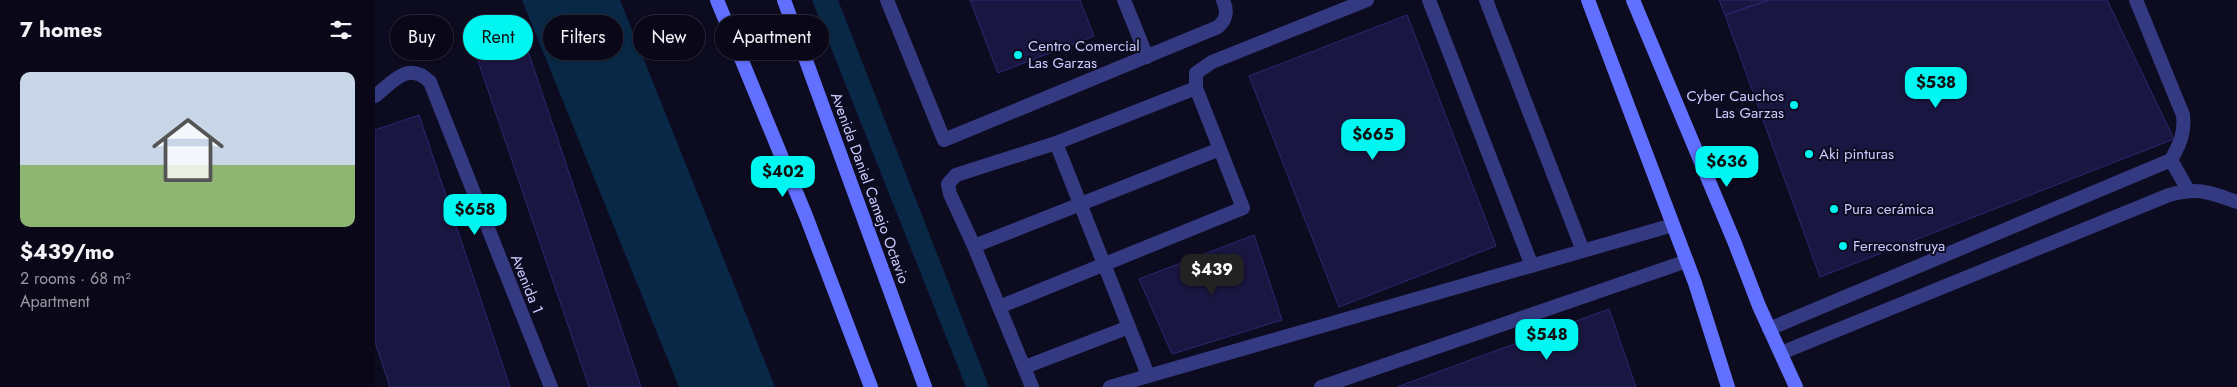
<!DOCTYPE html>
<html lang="en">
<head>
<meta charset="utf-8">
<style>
	body { margin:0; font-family:Jost,sans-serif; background:#181625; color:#f1f3f6; height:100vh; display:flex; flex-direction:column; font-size:19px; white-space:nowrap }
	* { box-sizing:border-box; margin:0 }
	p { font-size:16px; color:#999aa2 }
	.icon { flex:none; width:28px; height:28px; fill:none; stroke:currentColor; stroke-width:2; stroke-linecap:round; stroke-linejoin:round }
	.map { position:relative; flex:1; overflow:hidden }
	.side { display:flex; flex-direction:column; background:#0a0818; width:375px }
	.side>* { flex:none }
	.banner { position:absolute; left:15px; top:15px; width:475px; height:45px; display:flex; gap:10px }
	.price { position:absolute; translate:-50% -42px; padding:0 11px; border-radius:10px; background:#00f6f1; color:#111; font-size:16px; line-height:32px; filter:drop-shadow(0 1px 2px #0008) }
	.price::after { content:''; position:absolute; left:50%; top:30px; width:15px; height:11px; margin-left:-8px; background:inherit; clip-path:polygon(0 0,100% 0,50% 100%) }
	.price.on { background:#222; color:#fff }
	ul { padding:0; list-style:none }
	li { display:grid; align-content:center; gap:10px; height:265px; padding:0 20px }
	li+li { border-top:1px solid #2a2937 }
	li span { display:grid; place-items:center; height:155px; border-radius:10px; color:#555 }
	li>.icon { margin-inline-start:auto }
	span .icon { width:90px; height:90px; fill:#fffc; stroke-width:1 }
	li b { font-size:21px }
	h2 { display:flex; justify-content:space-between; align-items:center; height:60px; padding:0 20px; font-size:21px }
	.pill { padding:0 18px; border-radius:22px; background:#0a0818; box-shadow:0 1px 4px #0004,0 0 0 1px #2a2937; font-size:18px; line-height:45px }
	.pill.on { background:#00f6f1; color:#111 }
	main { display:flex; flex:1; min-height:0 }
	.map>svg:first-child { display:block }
	.water { fill:#092846 }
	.building { fill:#1a1642; stroke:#2d2770 }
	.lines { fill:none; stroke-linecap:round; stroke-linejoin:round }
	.service { stroke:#343a82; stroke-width:14 }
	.minor { stroke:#343a82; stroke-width:14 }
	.secondary { stroke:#6270ff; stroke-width:14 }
	.poi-dot { fill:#00f6f1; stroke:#0d0b20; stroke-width:2 }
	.labels { text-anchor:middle; stroke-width:4; stroke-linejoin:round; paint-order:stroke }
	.poi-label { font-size:15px; fill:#cbcbff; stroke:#0d0b20; text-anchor:start }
	.street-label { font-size:15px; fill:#cbcbff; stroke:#0d0b20 }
</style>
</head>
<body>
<main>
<section class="side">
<h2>7 homes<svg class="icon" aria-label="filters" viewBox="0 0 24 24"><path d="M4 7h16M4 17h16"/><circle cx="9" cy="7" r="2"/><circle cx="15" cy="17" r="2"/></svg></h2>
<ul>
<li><span style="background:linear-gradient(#c9d6e8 60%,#8fb573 0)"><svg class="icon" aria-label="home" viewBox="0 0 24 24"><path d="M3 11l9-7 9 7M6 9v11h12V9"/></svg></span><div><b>$439/mo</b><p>2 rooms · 68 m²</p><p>Apartment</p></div></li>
</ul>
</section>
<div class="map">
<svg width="1862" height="387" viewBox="0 0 1862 387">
	<rect width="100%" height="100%" fill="#0d0b20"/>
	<path class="water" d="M147,0H245L400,387H304Z
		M437,0H463L614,387H591Z"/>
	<path class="building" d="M595,0H705L719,36L623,73Z
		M1344,0H1394L1350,15Z
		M1394,0H1732L1799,139L1445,277L1350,15Z
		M1032,15L1121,246L964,307L874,76Z
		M147,33L266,387H214L99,49Z
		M44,115L135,387H15L0,342V130Z
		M879,235L907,320L797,354L764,279Z
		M1234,309L1261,387H1022L1150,340Z"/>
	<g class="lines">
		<path class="service" d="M512,0L569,140L843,27C852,19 853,11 848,0
			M749,0L772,57
			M1054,0L1157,266
			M1111,0L1208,251
			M681,143L773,375
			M1796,160L1813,190
			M599,246L845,149
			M624,307L868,208L821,88V73L837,62L992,0
			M1394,329L1796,160C1805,144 1810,133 1808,115L1761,0
			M1406,353L1794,195C1824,187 1834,192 1862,202
			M650,367L754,327
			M657,387L599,246L575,194L573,184L581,175L681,143L821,88
			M735,387L1298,225
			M946,387L1312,261"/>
		<path class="minor" d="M0,96C18,82 33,60 55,82L176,387"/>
		<path class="secondary" d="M342,0L431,216L496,387
			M409,0L550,387
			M1213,0L1320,283L1353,387
			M1258,0L1359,241L1384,306L1421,387"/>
	</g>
	<g class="poi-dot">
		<circle cx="643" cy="55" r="5"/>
		<circle cx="1419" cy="105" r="5"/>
		<circle cx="1434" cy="154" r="5"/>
		<circle cx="1459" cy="209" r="5"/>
		<circle cx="1468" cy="246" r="5"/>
	</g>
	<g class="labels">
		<g class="poi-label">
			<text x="653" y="51">Centro Comercial<tspan x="653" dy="17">Las Garzas</tspan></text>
			<text x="1409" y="101" text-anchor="end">Cyber Cauchos<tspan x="1409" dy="17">Las Garzas</tspan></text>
			<text x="1444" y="159">Aki pinturas</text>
			<text x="1469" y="214">Pura cerámica</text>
			<text x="1478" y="251">Ferreconstruya</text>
		</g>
		<g class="street-label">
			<text transform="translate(495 188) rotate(70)" y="5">Avenida Daniel Camejo Octavio</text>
			<text transform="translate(152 284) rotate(68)" y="5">Avenida 1</text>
		</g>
	</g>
</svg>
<b class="price" style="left:1561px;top:109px">$538</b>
<b class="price" style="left:998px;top:161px">$665</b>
<b class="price" style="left:1352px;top:188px">$636</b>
<b class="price" style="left:408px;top:198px">$402</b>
<b class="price" style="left:100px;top:236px">$658</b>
<b class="price on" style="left:837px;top:296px">$439</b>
<b class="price" style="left:1172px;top:361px">$548</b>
<div class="banner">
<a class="pill">Buy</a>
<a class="pill on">Rent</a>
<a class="pill">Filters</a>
<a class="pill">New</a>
<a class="pill">Apartment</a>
</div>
</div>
</main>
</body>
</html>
